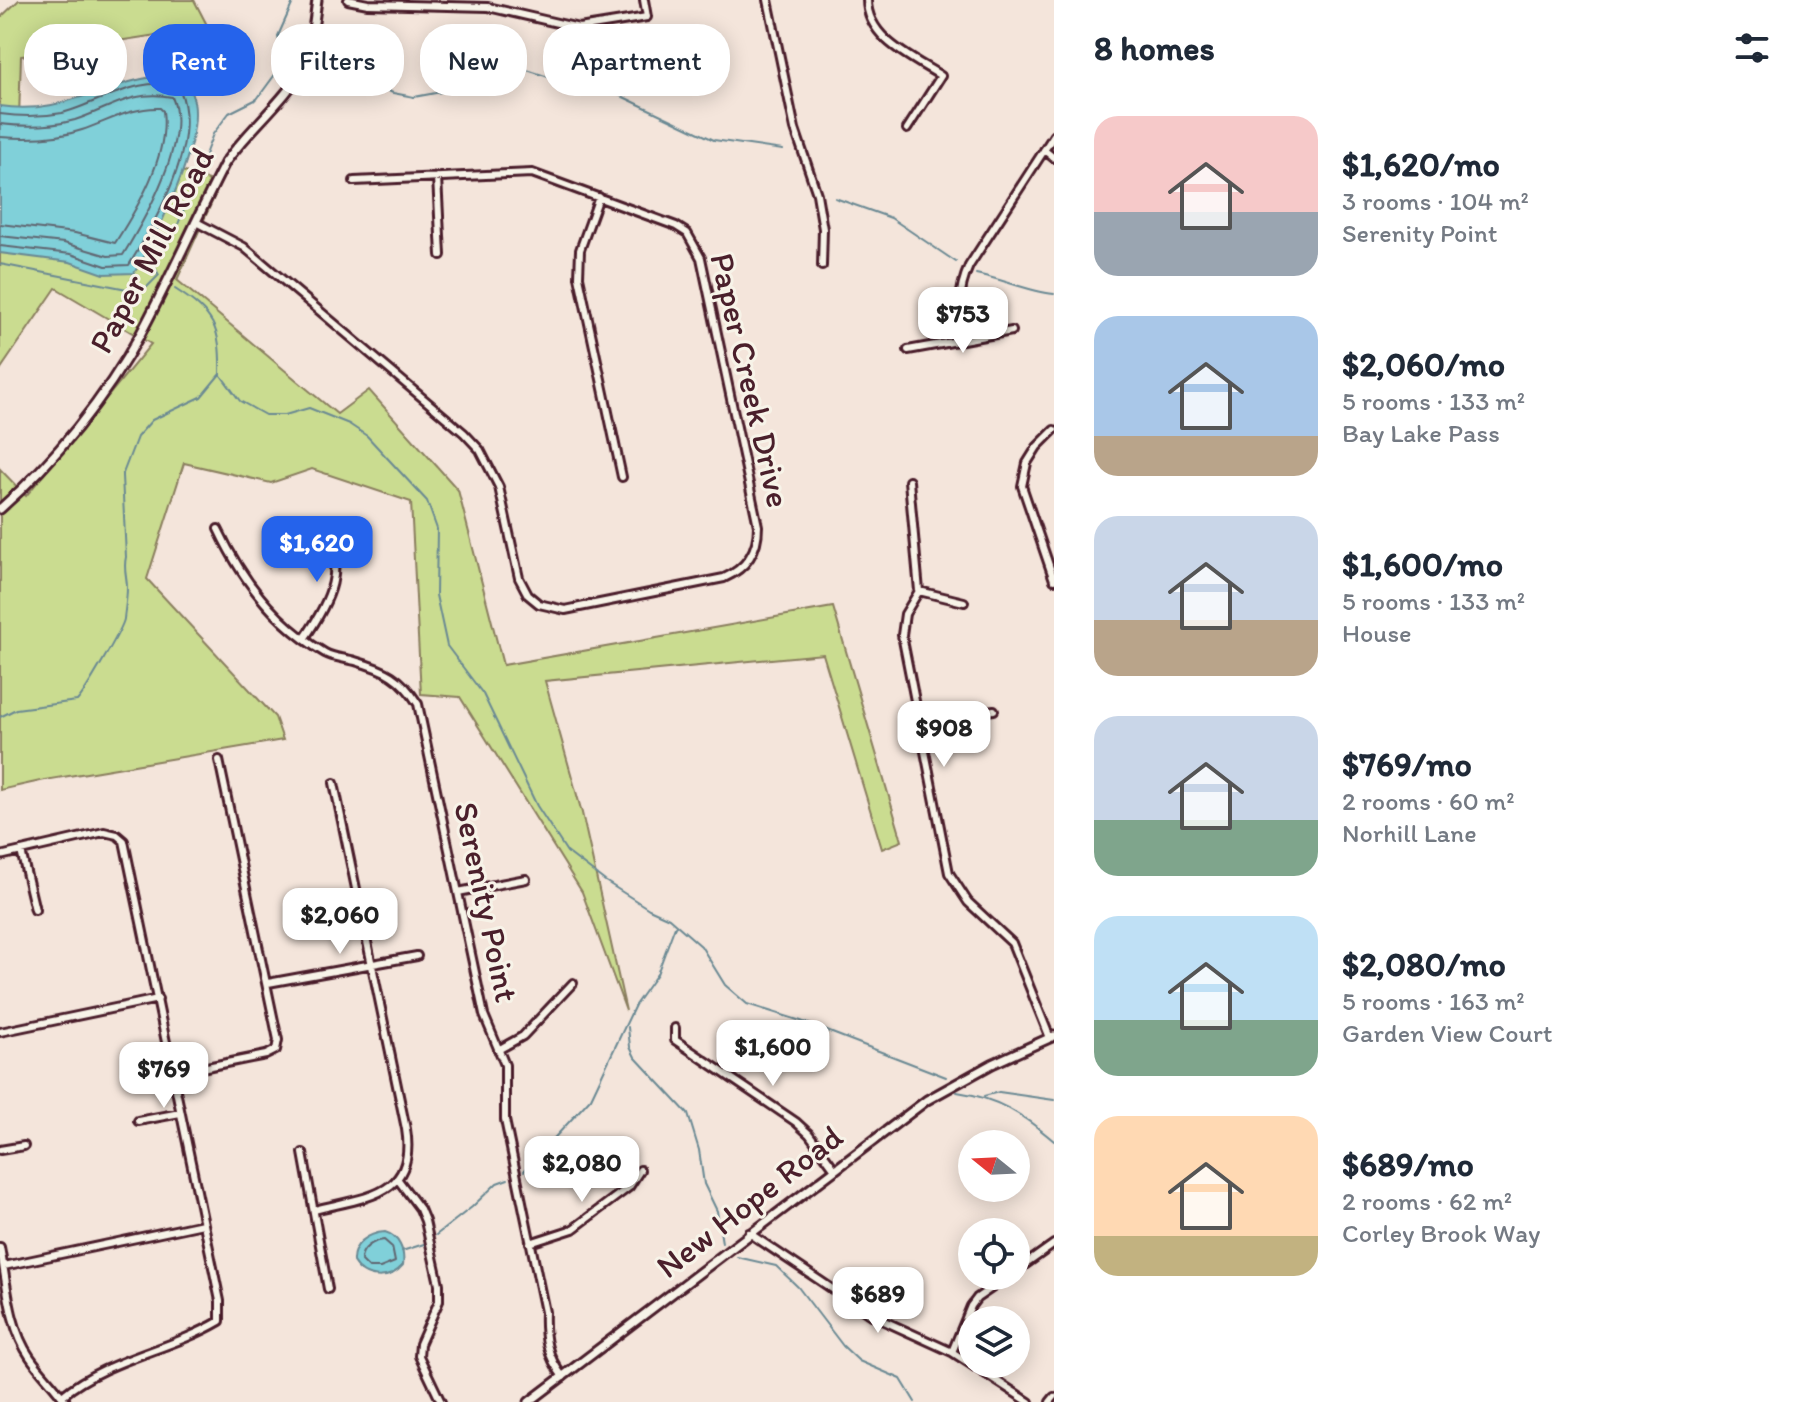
<!DOCTYPE html>
<html lang="en">
<head>
<meta charset="utf-8">
<style>
	body { margin:0; font-family:Itim,sans-serif; background:#f6f6f7; color:#1f2937; height:100vh; display:flex; flex-direction:column; font-size:30px; white-space:nowrap }
	* { box-sizing:border-box; margin:0 }
	p { font-size:26px; color:#747a83 }
	.icon { flex:none; width:44px; height:44px; fill:none; stroke:currentColor; stroke-width:2; stroke-linecap:round; stroke-linejoin:round }
	.map { position:relative; flex:1; overflow:hidden }
	.drawer { display:flex; flex-direction:column; background:#fff; width:760px }
	.drawer>* { flex:none }
	.banner { position:absolute; left:24px; top:24px; width:760px; height:72px; display:flex; gap:16px }
	.needle { width:52px; rotate:288deg }
	.fabs { position:absolute; left:958px; top:1130px; display:grid; gap:16px }
	.fabs a { display:grid; place-items:center; width:72px; height:72px; border-radius:50%; background:#fff; box-shadow:0 4px 20px #0003; font-size:40px }
	.price { position:absolute; translate:-50% -68px; padding:0 18px; border-radius:16px; background:#fff; color:#222; font-size:26px; line-height:52px; filter:drop-shadow(0 2px 4px #0008) }
	.price::after { content:''; position:absolute; left:50%; top:48px; width:24px; height:18px; margin-left:-12px; background:inherit; clip-path:polygon(0 0,100% 0,50% 100%) }
	.price.active { background:#2563eb; color:#fff }
	ul { padding:0; list-style:none }
	li { display:flex; align-items:center; gap:24px; height:200px; padding:0 40px }
	li span { display:grid; place-items:center; flex:none; width:224px; height:160px; border-radius:24px; color:#555 }
	li>.icon { margin-inline-start:auto }
	span .icon { width:96px; height:96px; fill:#fffc; stroke-width:1 }
	li b { font-size:34px }
	h2 { display:flex; justify-content:space-between; align-items:center; height:96px; padding:0 40px; font-size:34px }
	.chip { padding:0 28px; border-radius:32px; background:#fff; box-shadow:0 4px 20px #0003; font-size:28px; line-height:72px }
	.chip.active { background:#2563eb; color:#fff }
	main { display:flex; flex:1; min-height:0 }
	.map>svg:first-child { display:block }
	.green { fill:#cadc90; stroke:#8a7e5e; stroke-width:2 }
	.water { fill:#80d0d9; stroke:#6a8993; stroke-width:2 }
	.lines { fill:none; stroke-linecap:round; stroke-linejoin:round }
	.shore { stroke:#606671; stroke-width:2 }
	.stream { stroke:#6a8993; stroke-width:2 }
	.minor-casing { stroke:#4a1f2b; stroke-width:12 }
	.tertiary-casing { stroke:#4a1f2b; stroke-width:13 }
	.minor { stroke:#f7f3e8; stroke-width:6 }
	.tertiary { stroke:#f7f3e8; stroke-width:7 }
	.labels { text-anchor:middle; stroke-width:6; stroke-linejoin:round; paint-order:stroke }
	.street-label { font-size:34px; fill:#4a1f2b; stroke:#f7f3e8 }
</style>
</head>
<body>
<main>
<div class="map">
<svg width="1054" height="1402" viewBox="0 0 1054 1402">
	<rect width="100%" height="100%" fill="#f4e5db"/>
	<filter id="ink" filterUnits="userSpaceOnUse"><feTurbulence type="fractalNoise" baseFrequency=".0125" numOctaves="2"/><feDisplacementMap in="SourceGraphic" scale="16" xChannelSelector="R" yChannelSelector="G"/><feConvolveMatrix kernelMatrix="1 2 1 2 8 2 1 2 1" color-interpolation-filters="sRGB"/></filter>
	<g filter="url(#ink)">
		<path class="green" d="M19,0H194L208,27L21,56L17,180L182,171L220,184L177,280L337,414L369,390L458,490L503,665L833,607L902,841L882,849L823,654L545,681L582,813L626,1011L582,892L460,697L421,694L411,502L312,469L271,483L184,463L147,579L275,717L283,740L45,780L0,790V469L26,496L151,344L56,288L0,370V18Z"/>
		<path class="water" d="M147,78C158,78 174,75 183,82C222,112 154,242 134,273L104,274L70,262L0,253V106C58,115 92,88 147,78Z
			M385,1232C399,1236 405,1251 403,1265C389,1282 364,1280 353,1262C352,1244 368,1233 385,1232Z"/>
		<g class="lines">
			<path class="shore" d="M0,114C21,117 41,117 62,113C92,106 151,69 180,90C202,143 156,221 129,265L106,266L71,254L0,246
				M0,124C25,127 50,127 75,120C109,109 133,89 172,97C191,140 145,219 123,255L108,256L64,243L0,236
				M0,137C27,139 56,139 82,130C109,121 131,107 160,108L163,111C169,156 138,207 115,243L75,233L0,224
				M384,1240L392,1247L395,1262L380,1268H369L361,1260C361,1248 373,1241 384,1240Z"/>
			<path class="stream" d="M279,36L288,42L290,60L295,67
				M309,74L312,75L338,61L367,82L393,93L414,97L452,90L486,72L504,68L527,70L567,83L593,86L615,93L714,140L783,150
				M835,198L891,218L956,262
				M0,264L132,290
				M976,274C1003,279 1026,291 1054,294
				M147,287L159,275L154,266L177,227L213,134L229,113L257,99L282,65L278,36L294,0
				M220,374L240,401L265,415H285L309,408L349,424L367,436L427,501L437,529L436,595L447,646L483,694L537,806L567,852L605,881L649,909L669,918L701,946L725,985L747,1004L801,1021L946,1077
				M0,717L16,709L77,701C84,694 123,628 124,619C125,609 127,598 127,588C127,576 123,569 126,557L122,476L137,437L152,420L201,397L220,374C221,327 214,314 175,289
				M628,1027L630,1047L635,1057L688,1114L699,1150L704,1184L717,1211L722,1243
				M957,1092C998,1098 1022,1114 1054,1141
				M984,1096L999,1092L1054,1100
				M524,1171L591,1098L635,1005L657,974L675,926
				M436,1235L472,1207L497,1183L508,1179
				M402,1251L424,1244
				M737,1257L776,1266L798,1287L843,1346L859,1361L901,1379L915,1402"/>
			<defs>
				<path id="minor" d="M348,0L368,4L488,7L579,28L647,17L644,0
					M768,0L795,129L817,194L823,229L822,266
					M867,0C867,39 913,58 941,76L907,129
					M1044,150L1054,158
					M437,177L441,255
					M599,197L580,250L579,277L622,477
					M196,222L244,247L464,433L480,450L499,487L519,578L528,595L539,604L565,610L724,578C747,568 758,551 758,526L701,258L687,233L676,226L532,173L354,181
					M963,340C959,310 957,293 969,266L1054,135
					M908,350L1012,331
					M1054,430L1037,447L1027,463L1022,486L1054,580
					M909,481L919,591L905,614L902,635L949,873L968,902L1012,943L1050,1038
					M218,529C242,580 275,624 325,653C334,658 345,658 355,661C386,670 401,677 418,704L484,1015L505,1065V1120L545,1312C544,1338 547,1356 563,1377
					M919,591L964,602
					M304,639C329,603 350,565 319,525
					M921,720L994,710
					M21,851L35,910
					M0,856L104,832L117,835L124,841L220,1301V1321C169,1351 108,1358 62,1396
					M458,892L526,879
					M268,983L417,956
					M675,1028V1040L796,1122L809,1134L834,1168
					M0,1032L158,999
					M498,1050L523,1036L573,983
					M172,1074L266,1055L276,1050L278,1040L219,760
					M138,1121L180,1113
					M0,1150L24,1146
					M303,1153L328,1289
					M399,1181L420,1209L425,1221L439,1284V1301L420,1344L419,1356L441,1402
					M314,1210C365,1197 417,1197 406,1129L334,783
					M749,1233L871,1315L952,1352L1029,1402
					M530,1243L573,1229L629,1187L640,1170
					M0,1247C7,1283 9,1327 30,1357C41,1373 55,1386 66,1402
					M4,1266L203,1224
					M1016,1271L1054,1244
					M952,1352L971,1306L977,1298L1009,1276
					M1050,1402L1054,1397"/>
				<path id="tertiary" d="M0,509C55,461 106,397 141,333C171,277 196,219 225,163C246,132 289,97 303,67C312,47 314,21 317,0
					M529,1402L927,1100L992,1064L1054,1036"/>
			</defs>
			<use href="#minor" class="minor-casing"/>
			<use href="#tertiary" class="tertiary-casing"/>
			<use href="#minor" class="minor"/>
			<use href="#tertiary" class="tertiary"/>
		</g>
	</g>
	<g class="labels">
		<g class="street-label">
			<text transform="translate(151 250) rotate(-62)" y="12">Paper Mill Road</text>
			<text transform="translate(751 380) rotate(77)" y="12">Paper Creek Drive</text>
			<text transform="translate(487 902) rotate(78)" y="12">Serenity Point</text>
			<text transform="translate(749 1201) rotate(-38)" y="12">New Hope Road</text>
		</g>
	</g>
</svg>
<div class="fabs">
<a><svg class="needle" viewBox="-14 -14 28 28"><path d="M0-13l5 13h-10z" fill="#e53935"/><path d="M0 13l5-13h-10z" fill="#747a83"/></svg></a>
<a><svg class="icon" aria-label="locate" viewBox="0 0 24 24"><circle cx="12" cy="12" r="6"/><path d="M12 2v4M12 18v4M2 12h4M18 12h4"/></svg></a>
<a><svg class="icon" aria-label="layers" viewBox="0 0 24 24"><path d="M12 4l9 5-9 5-9-5zM3 14l9 5 9-5"/></svg></a>
</div>
<b class="price" style="left:963px;top:355px">$753</b>
<b class="price active" style="left:317px;top:584px">$1,620</b>
<b class="price" style="left:944px;top:769px">$908</b>
<b class="price" style="left:340px;top:956px">$2,060</b>
<b class="price" style="left:773px;top:1088px">$1,600</b>
<b class="price" style="left:164px;top:1110px">$769</b>
<b class="price" style="left:582px;top:1204px">$2,080</b>
<b class="price" style="left:878px;top:1335px">$689</b>
<div class="banner">
<a class="chip">Buy</a>
<a class="chip active">Rent</a>
<a class="chip">Filters</a>
<a class="chip">New</a>
<a class="chip">Apartment</a>
</div>
</div>
<section class="drawer">
<h2>8 homes<svg class="icon" aria-label="filters" viewBox="0 0 24 24"><path d="M4 7h16M4 17h16"/><circle cx="9" cy="7" r="2"/><circle cx="15" cy="17" r="2"/></svg></h2>
<ul>
<li><span style="background:linear-gradient(#f6c9c9 60%,#9aa5b1 0)"><svg class="icon" aria-label="home" viewBox="0 0 24 24"><path d="M3 11l9-7 9 7M6 9v11h12V9"/></svg></span><div><b>$1,620/mo</b><p>3 rooms · 104 m²</p><p>Serenity Point</p></div></li>
<li><span style="background:linear-gradient(#a9c7e8 75%,#b9a48a 0)"><svg class="icon" aria-label="home" viewBox="0 0 24 24"><path d="M3 11l9-7 9 7M6 9v11h12V9"/></svg></span><div><b>$2,060/mo</b><p>5 rooms · 133 m²</p><p>Bay Lake Pass</p></div></li>
<li><span style="background:linear-gradient(#c9d6e8 65%,#b9a48a 0)"><svg class="icon" aria-label="home" viewBox="0 0 24 24"><path d="M3 11l9-7 9 7M6 9v11h12V9"/></svg></span><div><b>$1,600/mo</b><p>5 rooms · 133 m²</p><p>House</p></div></li>
<li><span style="background:linear-gradient(#c9d6e8 65%,#7fa58c 0)"><svg class="icon" aria-label="home" viewBox="0 0 24 24"><path d="M3 11l9-7 9 7M6 9v11h12V9"/></svg></span><div><b>$769/mo</b><p>2 rooms · 60 m²</p><p>Norhill Lane</p></div></li>
<li><span style="background:linear-gradient(#bfe0f5 65%,#7fa58c 0)"><svg class="icon" aria-label="home" viewBox="0 0 24 24"><path d="M3 11l9-7 9 7M6 9v11h12V9"/></svg></span><div><b>$2,080/mo</b><p>5 rooms · 163 m²</p><p>Garden View Court</p></div></li>
<li><span style="background:linear-gradient(#ffd9b3 75%,#c2b280 0)"><svg class="icon" aria-label="home" viewBox="0 0 24 24"><path d="M3 11l9-7 9 7M6 9v11h12V9"/></svg></span><div><b>$689/mo</b><p>2 rooms · 62 m²</p><p>Corley Brook Way</p></div></li>
</ul>
</section>
</main>
</body>
</html>
